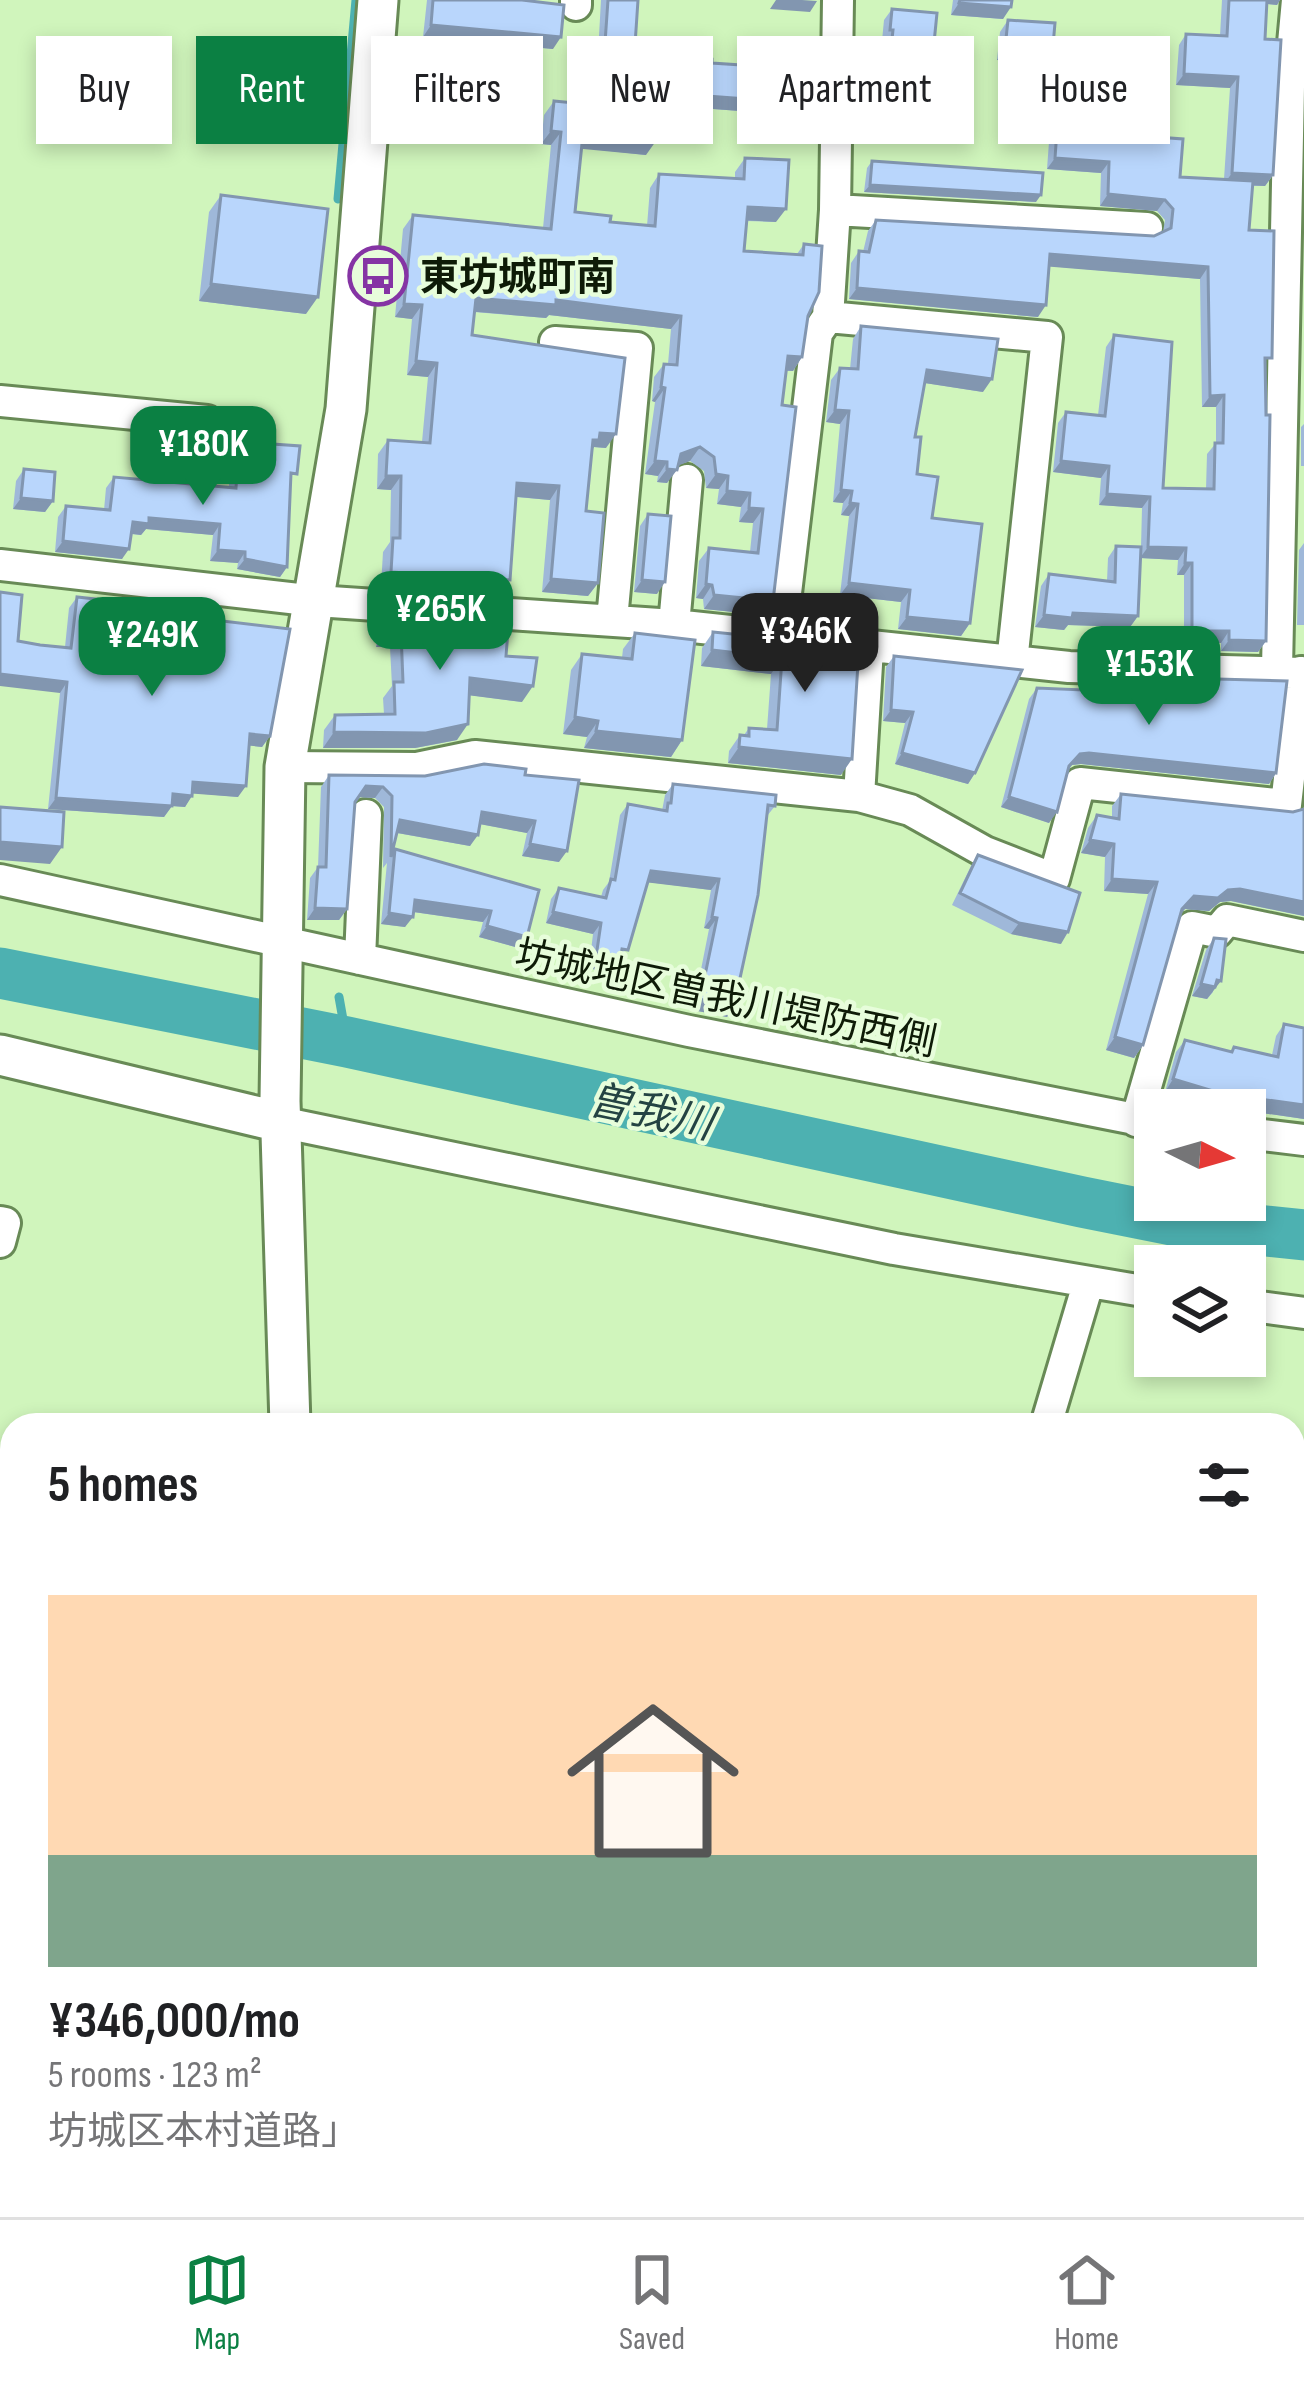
<!DOCTYPE html>
<html lang="en">
<head>
<meta charset="utf-8">
<style>
	body { margin:0; font-family:"Sofia Sans Condensed","Noto Sans JP",sans-serif; background:#f2f2f2; color:#202124; height:100vh; display:flex; flex-direction:column; font-size:45px; white-space:nowrap }
	* { box-sizing:border-box; margin:0 }
	p { font-size:39px; color:#757577 }
	.icon { flex:none; width:66px; height:66px; fill:none; stroke:currentColor; stroke-width:2; stroke-linecap:round; stroke-linejoin:round }
	.map { position:relative; flex:1; overflow:hidden }
	.side { position:absolute; left:0px; top:1413px; width:1305px; height:804px; display:flex; flex-direction:column; background:#fff; border-radius:36px 36px 0 0; box-shadow:0 6px 18px #0003 }
	.side>* { flex:none }
	.banner { position:absolute; left:36px; top:36px; width:1233px; height:108px; display:flex; gap:24px }
	.needle { width:78px; rotate:95deg }
	.fabs { position:absolute; left:1134px; top:1089px; display:grid; gap:24px }
	.fabs a { display:grid; place-items:center; width:132px; height:132px; border-radius:0px; background:#fff; box-shadow:0 6px 18px #0003; font-size:60px }
	.price { position:absolute; translate:-50% -102px; padding:0 27px; border-radius:24px; background:#0b8043; color:#fff; font-size:39px; line-height:78px; filter:drop-shadow(0 3px 6px #0008) }
	.price::after { content:''; position:absolute; left:50%; top:72px; width:36px; height:27px; margin-left:-18px; background:inherit; clip-path:polygon(0 0,100% 0,50% 100%) }
	.price.on { background:#222; color:#fff }
	ul { padding:0; list-style:none }
	li { display:grid; align-content:center; gap:24px; height:636px; padding:0 48px }
	li span { display:grid; place-items:center; height:372px; border-radius:0px; color:#555 }
	li>.icon { margin-inline-start:auto }
	span .icon { width:216px; height:216px; fill:#fffc; stroke-width:1 }
	li b { font-size:51px }
	h2 { display:flex; justify-content:space-between; align-items:center; height:144px; padding:0 48px; font-size:51px }
	.tag { padding:0 42px; border-radius:0px; background:#fff; box-shadow:0 6px 18px #0003; font-size:42px; line-height:108px }
	.tag.on { background:#0b8043; color:#fff }
	.tabs { display:flex; justify-content:space-around; align-items:center; height:168px; border-top:3px solid #e0e0e0; background:#fff; font-size:33px; color:#757577 }
	.tabs a { display:grid; justify-items:center; gap:6px }
	.tabs .on { color:#0b8043 }
	.map>svg:first-child { display:block }
	.forest { fill:url(#forest-crowns) }
	.lines { fill:none; stroke-linecap:round; stroke-linejoin:round }
	.stream { stroke:#4db1b1; stroke-width:9 }
	.river { stroke:#4db1b1; stroke-width:51 }
	.street-casing { stroke:#688a56; stroke-width:36 }
	.secondary-casing { stroke:#688a56; stroke-width:45 }
	.street { stroke:#fff; stroke-width:30 }
	.secondary { stroke:#fff; stroke-width:39 }
	.wall { fill:#9fb8d9 }
	.shaded-wall { fill:#8296b0 }
	.building { fill:#b9d6fc; stroke:#8296b0; stroke-width:3 }
	.labels { text-anchor:middle; stroke-width:9; stroke-linejoin:round; paint-order:stroke }
	.poi-label { font-size:39px; font-weight:bold; fill:#0e1b07; stroke:#e7fddb; text-anchor:start }
	.street-label { font-size:39px; fill:#0e1b07; stroke:#e7fddb }
	.water-label { font-size:42px; font-style:italic; fill:#244343; stroke:#e7fddb }
</style>
</head>
<body>
<div class="map">
<svg width="1304" height="2217" viewBox="0 0 1304 2217">
	<defs>
		<pattern id="forest-crowns" width="20" height="18" patternUnits="userSpaceOnUse" patternTransform="scale(3)"><rect width="20" height="18" fill="#dca3f6"/><path d="M2 6a3 3 0 1 1 6 0M12 15a3 3 0 1 1 6 0" fill="none" stroke="#bc8cd1"/></pattern>
	</defs>
	<rect width="100%" height="100%" fill="#d0f5bc"/>
	<path class="forest" d="M0,2075L12,2096V2205H74L80,2217H0Z"/>
	<g class="lines">
		<path class="stream" d="M338,199L356,0
			M339,997L347,1042"/>
		<path class="river" d="M0,973L347,1042L1082,1202L1182,1222L1304,1235"/>
		<defs>
			<path id="street" d="M576,5V0
				M835,210L1147,228
				M828,317L1047,337L1012,662
				M555,342L637,348L612,620
				M0,401L207,421
				M0,565L316,601L674,625L1069,667L1304,673
				M674,625L687,480
				M781,635L817,333L828,317L835,210L838,0
				M1277,669L1289,87L1297,0
				M285,767L417,768L475,756L859,796L868,648
				M859,796L910,810L985,852L1054,879L1080,783L1286,805L1301,672
				M0,880L689,1031L1155,1123
				M360,959L366,815
				M1136,1121L1192,927L1217,932L1227,920L1304,936
				M280,1122L894,1249L1155,1293
				M1245,1133L1304,1140
				M0,1222L5,1223L0,1242
				M1245,1305L1304,1313
				M1046,1425L1088,1284
				M0,1611L12,1619
				M1293,1645L1304,1650
				M1293,1721L1304,1702
				M1293,2008L1304,2014"/>
			<path id="secondary" d="M0,1055L280,1122
				M290,1425L280,1101L285,767L346,409L378,0
				M237,2217L239,2205"/>
		</defs>
		<use href="#street" class="street-casing"/>
		<use href="#secondary" class="secondary-casing"/>
		<use href="#street" class="street"/>
		<use href="#secondary" class="secondary"/>
	</g>
	<path class="wall" d="M427,0H522L553,49L423,37Z
		M601,0H638L635,45L628,56L598,54Z
		M953,0H1012L1003,19L951,15Z
		M1222,0H1280L1277,5L1267,4L1265,39L1273,175L1265,186H1252L1249,230L1265,367L1266,641L1258,652L1221,651V643L1184,642V575H1177L1178,560L1141,558L1138,616L1130,627L1068,625L1064,630L1035,627L1041,586L1049,574L1107,581L1108,558L1116,546L1141,547L1142,508L1099,505L1101,478L1053,472L1058,423L1066,412L1098,415L1106,347L1114,335L1163,488L1206,489L1207,454L1216,443V407H1202L1200,279L1049,266L1038,317L849,299L851,263L859,251L863,252L868,231L876,220L1154,236L1163,232L1165,220L1157,211L1100,206L1101,173L1047,169L1049,142L1057,130L1180,177L1224,179L1230,88L1176,85L1179,45L1186,34L1220,36Z
		M892,9L926,55L884,50L885,42L882,41L884,20Z
		M1008,20L1045,57L1034,56L1031,62L997,60L1000,32Z
		M657,54L712,63L793,115L645,104L648,66Z
		M914,63L950,112L942,124L903,121L906,75Z
		M554,101L646,155L582,148L575,212L610,222L647,226L650,188L659,174L735,179V172L745,158L776,222L746,221L744,251L797,254L804,244L808,316L802,357L793,371H786L764,615L704,609L703,599L696,598L699,561L709,548L750,552L753,523L739,522L741,507L717,504L719,489L706,488L704,471L690,461L678,465L667,483L657,482L658,476L645,474L655,402L652,401L654,377L664,364H668L671,329L549,315L546,318L474,312L472,335L606,448L594,447L592,450L586,511L598,583L588,596L542,592L550,500L516,497L501,594L381,586L383,552L390,542L391,490L377,489L378,454L388,440L422,442L428,377L407,375L412,319L395,317L403,229L413,215L543,228L551,145L541,144L544,115Z
		M872,161L1036,202L864,192L867,168Z
		M221,195L306,314L199,301L209,212Z
		M861,326L983,392L925,383L915,437L917,474L970,623L961,636L898,629L901,602L840,595L849,516L841,515L843,503L833,502L840,424L826,422L831,380L840,368L850,369L853,339Z
		M1304,424V466H1301V427Z
		M253,447L291,483L287,567L280,577L237,569L238,563L210,561L213,535L146,529L141,535L131,534L122,559L55,552L58,517L66,506L104,510L106,488L114,477L229,487V483L237,472L245,473L246,457Z
		M24,469L53,501L45,512L13,509L16,481Z
		M648,514L657,594L634,592L640,526Z
		M1304,543V625H1297L1299,550Z
		M77,597L105,607L270,736L262,747L249,745L238,797L193,793L185,807L172,806L164,817L48,809L60,693L18,641L65,647L69,608Z
		M389,609L468,627L506,656L522,702L469,695L457,740L415,748H323L324,730L335,715L384,714L383,698L392,686L390,647H376L378,625Z
		M713,632L859,647L841,775L728,763L729,751L740,735H744L749,728L767,729L771,674L701,666L702,648Z
		M635,633L682,740L671,757L584,748L587,737L563,734L571,670L582,654L622,658L623,649Z
		M894,656L975,773L968,784L895,764L905,723L883,721L886,667Z
		M1107,676L1276,773L1269,784L1081,764L1072,765L1068,770L1049,823L1001,807L1029,699L1037,688L1099,691V687Z
		M329,775H525L559,862L522,856L527,833L480,824L470,846L397,833L392,852L395,849L539,890L519,948L479,937L483,922L413,912L405,927L381,924L387,863L383,868L384,807L375,798L358,797L355,802L347,909L339,920H307L310,878L318,867L321,787Z
		M673,784L775,806L767,816L734,1006L727,1017L693,1010L709,929L704,928L711,890L648,882L621,961L611,974L589,968L593,934L546,923L551,899L559,888L601,897L603,890L609,882L620,815L628,804L662,811L665,795Z
		M1121,794L1293,812L1304,809V916L1231,901L1220,902L1209,911L1185,909L1181,914L1143,1045L1134,1058L1106,1050L1148,894L1104,891L1105,857L1081,853L1088,828L1097,815L1112,818V806Z
		M978,855L1061,944L1011,934L952,905L971,866Z
		M1214,938L1213,992L1207,999L1192,996L1206,950Z
		M1284,1024L1304,1119L1214,1106L1165,1092L1176,1052L1185,1040L1230,1052L1234,1047L1272,1055L1276,1036Z"/>
	<path class="shaded-wall" d="M776,0H802L817,1L810,12L770,9Z
		M1262,0H1280L1277,5L1260,3Z
		M959,3L1011,7L1003,19L951,15Z
		M431,25L561,37L553,49L423,37Z
		M892,39L934,43L926,55L884,50Z
		M605,43L635,45L628,56L598,54Z
		M1039,45L1053,46L1045,57L1034,56L1031,62L997,60L1005,48Z
		M1184,74L1238,77L1230,88L1176,85Z
		M653,92L801,103L793,115L645,104Z
		M911,110L950,112L942,124L903,121Z
		M551,131L561,132L551,145L541,144Z
		M583,134L656,141L646,155L573,148Z
		M1055,158L1109,162L1101,173L1047,169Z
		M1232,173L1273,175L1265,186L1224,184Z
		M870,185L1041,195L1036,202L864,192Z
		M1108,194L1165,200L1157,211L1100,206Z
		M748,207L786,209L776,222L738,220Z
		M1050,254L1208,267L1200,279L1042,266Z
		M211,284L318,297L306,314L199,301Z
		M857,288L1046,305L1038,317L849,299Z
		M476,298L556,300L681,316L671,329L549,315L546,318L466,311Z
		M404,304L422,305L412,319L395,317Z
		M788,356L802,357L793,371L779,370Z
		M416,361L437,363L428,377L407,375Z
		M927,370L992,379L983,392L918,382Z
		M661,387L665,388L655,402L652,401Z
		M1224,395L1216,407H1202L1210,396Z
		M835,410L849,411L840,424L826,422Z
		M600,433L616,434L606,448L594,447L589,454L583,453Z
		M700,447L690,461L672,468L681,454Z
		M655,461L667,462L658,476L645,474Z
		M1061,461L1109,466L1101,478L1053,472Z
		M667,469L677,470L667,483L657,482Z
		M716,474L728,476L719,489L706,488Z
		M386,476H401L391,490L377,489Z
		M517,483L559,486L550,500L507,496Z
		M841,490L852,491L843,503L833,502Z
		M727,491L750,493L741,507L717,504Z
		M1107,494L1150,497L1142,508L1099,505Z
		M21,498L53,501L45,512L13,509Z
		M850,503L858,504L849,516L841,515Z
		M749,508L763,509L753,523L739,522Z
		M149,518L220,524L213,535L146,529L141,535L125,533L133,522Z
		M63,541L129,549L122,559L55,552Z
		M1148,547L1186,548L1178,560L1140,558Z
		M218,550L245,552L238,563L210,561Z
		M245,559L287,567L280,577L237,569Z
		M1185,563H1192L1184,575H1177Z
		M391,572L510,580L501,594L381,586Z
		M551,579L598,583L588,596L542,592Z
		M642,580L665,582L657,594L634,592Z
		M849,583L910,590L901,602L840,595Z
		M706,584L712,585L703,599L696,598Z
		M714,595L773,601L764,615L704,609Z
		M1073,613L1138,616L1130,627L1068,625L1064,630L1035,627L1044,615Z
		M907,617L970,623L961,636L898,629Z
		M1192,631H1229L1221,643L1184,642Z
		M387,632H401L390,647H376Z
		M1229,640L1266,641L1258,652L1221,651Z
		M712,650L782,658L771,674L701,666Z
		M0,674L67,682L60,693L0,686Z
		M470,678L533,686L522,702L459,694Z
		M891,710L913,712L905,723L883,721Z
		M575,717L598,721L587,737L563,734Z
		M468,724L457,740L415,748H323L334,732Z
		M596,731L682,740L671,757L584,748Z
		M250,734L270,736L262,747L243,745Z
		M739,747L852,759L841,775L728,763Z
		M902,753L975,773L968,784L895,764Z
		M1089,753L1276,773L1269,784L1081,764L1072,765L1062,777L1080,754Z
		M193,782L246,786L238,797L185,793Z
		M366,786L383,787L375,798L358,797Z
		M173,794L192,796L185,807L172,806L164,817L48,809L56,798Z
		M1009,797L1057,812L1049,823L1001,807Z
		M482,812L535,821L527,833L474,823Z
		M400,820L478,835L470,846L392,832Z
		M1090,840L1114,844L1105,857L1081,853Z
		M0,842L62,847L50,864L0,860Z
		M530,844L567,851L559,862L522,856Z
		M651,871L719,879L711,890L644,882Z
		M1112,879L1157,882L1148,894L1104,891Z
		M1240,889L1304,902V916L1231,901L1220,902L1209,911L1185,909L1173,922L1194,896Z
		M415,900L491,911L483,922L407,911Z
		M315,908L347,909L339,920H307Z
		M553,912L601,923L593,934L546,923Z
		M389,913L413,917L405,927L381,924Z
		M712,917L717,918L709,929L704,928Z
		M1019,923L1068,932L1061,944L1011,934Z
		M487,926L527,937L519,948L479,937Z
		M596,957L619,963L611,974L589,968Z
		M1217,980L1221,981L1207,999L1192,996L1201,984Z
		M700,999L734,1006L727,1017L693,1010Z
		M1115,1037L1143,1045L1134,1058L1106,1050Z
		M1173,1079L1304,1105V1119L1214,1106L1165,1092Z"/>
	<path class="building" d="M433,0H522L564,5L561,37L431,25Z
		M608,0H638L635,45L605,43Z
		M960,0H1012L1011,7L959,3Z
		M1229,0H1267L1265,39L1281,40L1273,175L1232,173L1238,77L1184,74L1186,34L1227,36Z
		M892,9L937,13L934,43L892,39L893,30H890Z
		M1008,20L1055,23L1053,46L1039,45V50L1005,48Z
		M657,54L712,59V63L803,69L801,103L653,92Z
		M914,63L953,66L950,112L911,110Z
		M554,101L658,111L656,141L583,134L575,212L611,216L610,222L655,226L659,174L744,179L745,158L789,160L786,209L748,207L744,251L803,255L804,244L822,246L819,292L808,316L802,357L788,356L782,405L796,407L773,601L714,595L712,585L706,584L709,548L758,553L763,509L749,508L750,493L727,491L728,476L716,474L714,457L700,447L681,454L677,470L667,469V462L655,461L665,388L661,387L664,364L677,365L681,316L556,300V305L476,298L472,335L625,358L616,434L600,433L599,440H593L586,511L604,513L598,583L551,579L559,486L517,483L510,580L391,572L393,538H400L401,476H386L388,440L430,443L437,363L416,361L422,305L404,304L413,215L551,229L561,132L551,131Z
		M1057,130L1183,139L1180,177L1253,181L1249,230L1274,231L1272,358H1265L1266,415H1270L1266,641L1229,640V631H1192V563H1185L1186,548L1148,547L1150,497L1107,494L1109,466L1061,461L1066,412L1105,416L1114,335L1172,342L1163,488L1214,489L1215,443H1223L1224,395L1210,396L1208,267L1050,254L1046,305L857,288L859,251L869,252L876,220L1154,236L1171,228L1173,209L1165,200L1108,194L1109,162L1055,158Z
		M872,161L1043,173L1041,195L870,185Z
		M221,195L328,209L318,297L211,284Z
		M861,326L998,339L992,379L927,370L915,437H921L917,474L938,477L932,518L982,524L970,623L907,617L910,590L849,583L858,504L850,503L852,491L841,490L849,411L835,410L840,368L858,369Z
		M258,443L300,446L297,474L291,473L287,567L245,559V552L218,550L220,524L149,518V524L133,522L129,549L63,541L66,506L110,510L114,477L236,488L237,472L251,473L253,447Z
		M24,469L55,472L53,501L21,498Z
		M648,514L671,516L665,582L642,580Z
		M1116,546L1141,547L1138,616L1073,613L1072,618L1044,615L1049,574L1115,582Z
		M0,592L22,595L18,641L40,645L71,648L77,597L105,600V607L290,629L270,736L250,734L246,786L193,782L192,796L173,794L172,806L56,798L67,682L0,674Z
		M389,609L468,614V627L508,631L506,656L537,658L533,686L470,678L468,724L426,733L334,732L335,715L395,714L394,682H403L401,632H387Z
		M713,632L859,647L852,759L739,747L740,735L749,736V728L777,730L782,658L712,650Z
		M635,633L695,640L682,740L596,731L598,721L575,717L582,654L632,659Z
		M894,656L1022,670L975,773L902,753L913,712L891,710Z
		M1107,676L1287,681L1276,773L1089,753L1080,754L1069,766L1057,812L1009,797L1037,688L1107,691Z
		M484,764L526,769L525,775L579,780L567,851L530,844L535,821L482,812L478,835L400,820L391,857L392,796L383,787L366,786L355,802L347,909L315,908L318,867H326L329,775L425,776Z
		M673,784L776,795L775,806L768,805L758,895L734,1006L700,999L717,918L712,917L719,879L651,871L628,950L622,949L619,963L596,957L601,923L553,912L559,888L606,898L611,879L615,880L628,804L667,811L668,803H671Z
		M1121,794L1293,812L1304,809V902L1240,889L1228,890L1218,898L1194,896L1182,909L1143,1045L1115,1037L1157,882L1112,879L1114,844L1090,840L1097,815L1119,819Z
		M0,807L64,812L62,847L0,842Z
		M395,849L539,890L527,937L487,926L491,911L415,900L413,917L389,913Z
		M978,855L1080,893L1068,932L1019,923L960,893Z
		M1214,938L1226,939L1221,981L1217,980L1215,987L1201,984Z
		M1284,1024L1304,1028V1105L1223,1094L1173,1079L1185,1040L1232,1052L1234,1047L1278,1057Z"/>
	<defs>
		<symbol id="bus-ring" viewBox="-11 -11 22 22"><circle r="9.5" fill="#e7fddb" stroke="#8534a4" stroke-width="1.5"/><path d="M-5-6H5V4H4V6H2V4H-2V6H-4V4H-5ZM-3.5-4V0h7V-4ZM-3.5 1.2v1.5H-2V1.2ZM2 1.2v1.5H3.5V1.2Z" fill="#8534a4"/></symbol>
	</defs>
	<g fill-rule="evenodd">
		<use href="#bus-ring" x="345" y="243" width="66" height="66"/>
	</g>
	<g class="labels">
		<g class="poi-label">
			<text x="420" y="290">東坊城町南</text>
		</g>
		<g class="street-label">
			<text transform="translate(726 997) rotate(12)" y="14">坊城地区曽我川堤防西側</text>
		</g>
		<g class="water-label">
			<text transform="translate(651 1111) rotate(12)" y="15">曽我川</text>
		</g>
	</g>
</svg>
<div class="fabs">
<a><svg class="needle" viewBox="-14 -14 28 28"><path d="M0-13l5 13h-10z" fill="#e53935"/><path d="M0 13l5-13h-10z" fill="#757577"/></svg></a>
<a><svg class="icon" aria-label="layers" viewBox="0 0 24 24"><path d="M12 4l9 5-9 5-9-5zM3 14l9 5 9-5"/></svg></a>
</div>
<b class="price" style="left:203px;top:508px">¥180K</b>
<b class="price" style="left:440px;top:673px">¥265K</b>
<b class="price on" style="left:805px;top:695px">¥346K</b>
<b class="price" style="left:152px;top:699px">¥249K</b>
<b class="price" style="left:1149px;top:728px">¥153K</b>
<div class="banner">
<a class="tag">Buy</a>
<a class="tag on">Rent</a>
<a class="tag">Filters</a>
<a class="tag">New</a>
<a class="tag">Apartment</a>
<a class="tag">House</a>
</div>
<section class="side">
<h2>5 homes<svg class="icon" aria-label="filters" viewBox="0 0 24 24"><path d="M4 7h16M4 17h16"/><circle cx="9" cy="7" r="2"/><circle cx="15" cy="17" r="2"/></svg></h2>
<ul>
<li><span style="background:linear-gradient(#ffd9b3 70%,#7fa58c 0)"><svg class="icon" aria-label="home" viewBox="0 0 24 24"><path d="M3 11l9-7 9 7M6 9v11h12V9"/></svg></span><div><b>¥346,000/mo</b><p>5 rooms · 123 m²</p><p>坊城区本村道路」</p></div></li>
</ul>
</section>
</div>
<nav class="tabs">
<a class="on"><svg class="icon" aria-label="map" viewBox="0 0 24 24"><path d="M3 6l6-2 6 2 6-2v14l-6 2-6-2-6 2zM9 4v14M15 6v14"/></svg>Map</a>
<a><svg class="icon" aria-label="saved" viewBox="0 0 24 24"><path d="M7 4h10v16l-5-4-5 4z"/></svg>Saved</a>
<a><svg class="icon" aria-label="home" viewBox="0 0 24 24"><path d="M3 11l9-7 9 7M6 9v11h12V9"/></svg>Home</a>
</nav>
</body>
</html>
